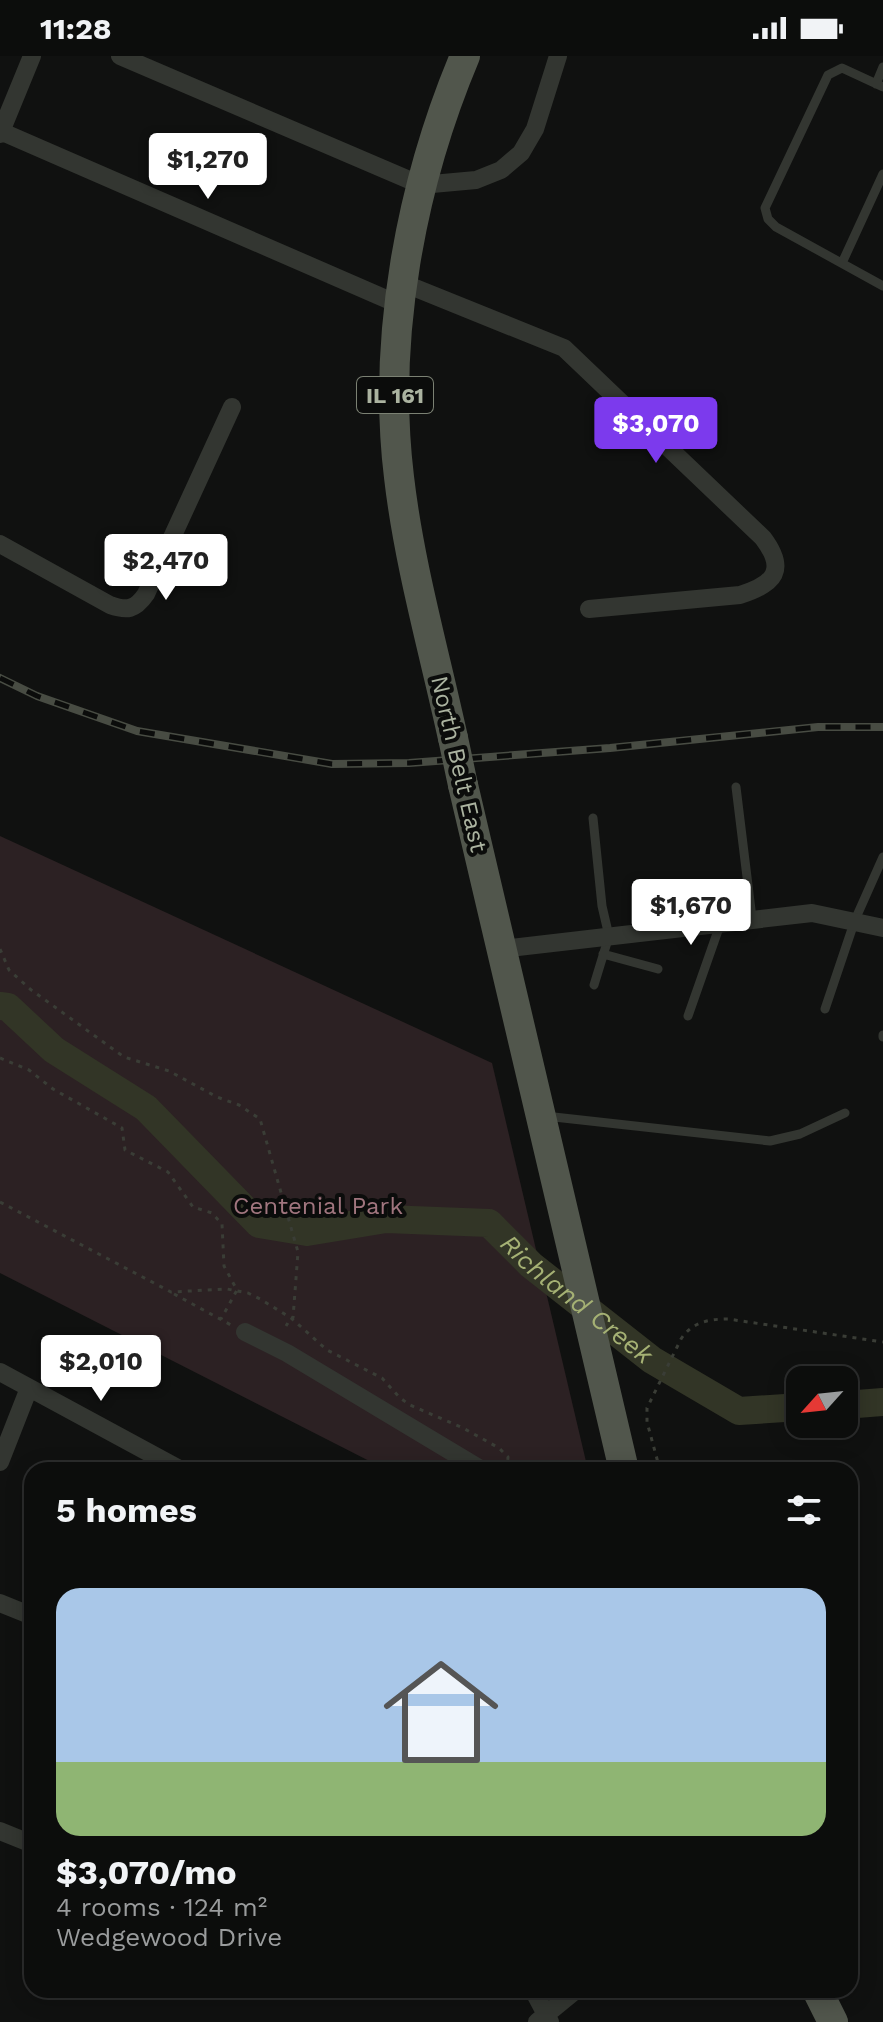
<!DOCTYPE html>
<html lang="en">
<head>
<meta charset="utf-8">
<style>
	body { margin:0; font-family:"Work Sans",sans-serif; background:#1a1b1a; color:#f1f3f6; height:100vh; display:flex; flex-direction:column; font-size:30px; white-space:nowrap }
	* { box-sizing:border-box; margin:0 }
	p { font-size:26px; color:#9a9c9d }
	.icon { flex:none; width:44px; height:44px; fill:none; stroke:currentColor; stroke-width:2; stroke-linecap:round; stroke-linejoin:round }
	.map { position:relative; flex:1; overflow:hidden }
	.side { position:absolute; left:24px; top:1406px; width:834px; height:536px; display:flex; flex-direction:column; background:#0c0d0c; border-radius:24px; box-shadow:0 4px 20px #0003,0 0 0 2px #2c2d2d }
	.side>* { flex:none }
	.needle { width:52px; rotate:243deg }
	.fabs { position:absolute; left:786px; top:1310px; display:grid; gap:16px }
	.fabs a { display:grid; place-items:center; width:72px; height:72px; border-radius:16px; background:#0c0d0c; box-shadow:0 4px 20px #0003,0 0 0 2px #2c2d2d; font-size:40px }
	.price { position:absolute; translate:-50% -68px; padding:0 18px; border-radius:8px; background:#fff; color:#222; font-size:26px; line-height:52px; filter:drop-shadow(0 2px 4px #0008) }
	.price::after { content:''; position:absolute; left:50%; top:48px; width:24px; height:18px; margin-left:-12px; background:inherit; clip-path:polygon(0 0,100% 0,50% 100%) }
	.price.current { background:#7c3aed; color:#fff }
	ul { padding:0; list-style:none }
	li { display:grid; align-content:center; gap:16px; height:424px; padding:0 32px }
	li+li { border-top:2px solid #2c2d2d }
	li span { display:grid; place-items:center; height:248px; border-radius:24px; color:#555 }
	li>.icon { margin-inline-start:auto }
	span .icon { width:144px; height:144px; fill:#fffc; stroke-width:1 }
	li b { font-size:34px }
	h2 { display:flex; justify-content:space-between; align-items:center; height:96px; padding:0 32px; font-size:34px }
	.status { display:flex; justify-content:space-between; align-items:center; height:56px; padding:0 40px; background:#0c0d0c; direction:ltr }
	.status svg { height:22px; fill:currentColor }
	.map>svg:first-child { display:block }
	.green { fill:#2c2123 }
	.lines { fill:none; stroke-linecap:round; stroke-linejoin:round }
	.river { stroke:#323526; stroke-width:28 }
	.path { stroke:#3a3d36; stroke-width:3; stroke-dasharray:4 6; stroke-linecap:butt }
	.lane { stroke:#333631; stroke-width:9 }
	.street { stroke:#333631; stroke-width:18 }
	.primary { stroke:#51564c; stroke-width:30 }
	.rail-casing { stroke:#484c43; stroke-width:8 }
	.rail { stroke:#0b0c0b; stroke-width:5; stroke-dasharray:15; stroke-linecap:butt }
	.primary-bridge { stroke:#51564c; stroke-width:30 }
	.labels { text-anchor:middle; stroke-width:8; stroke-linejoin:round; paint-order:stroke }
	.shield { fill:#0b0c0b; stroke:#7b8173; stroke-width:2 }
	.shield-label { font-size:22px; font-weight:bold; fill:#abb3a0 }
	.street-label { font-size:24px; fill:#abb3a0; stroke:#0b0c0b }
	.park-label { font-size:24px; fill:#a0757e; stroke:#0b0c0b }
	.water-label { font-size:26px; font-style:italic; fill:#a5b174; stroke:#0b0c0b }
</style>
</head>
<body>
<div class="status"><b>11:28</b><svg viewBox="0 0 49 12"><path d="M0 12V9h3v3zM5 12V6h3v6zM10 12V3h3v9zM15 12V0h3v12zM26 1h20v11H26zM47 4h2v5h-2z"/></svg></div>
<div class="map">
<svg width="883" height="1966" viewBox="0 0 883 1966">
	<rect width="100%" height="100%" fill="#101110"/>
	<path class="green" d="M0,780L492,1007L588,1414H387L0,1217Z"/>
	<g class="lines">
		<g class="river">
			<path id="s1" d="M0,950L8,951L54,994L146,1052L259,1168L307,1176L386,1163L489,1167L531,1209L652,1304L739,1355L800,1351"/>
			<path d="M844,1349L883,1346"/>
		</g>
		<path class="path" d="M0,893L9,914L30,933L124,1001L169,1015L217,1041L239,1049L260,1063L298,1196L293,1262H291L286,1270
			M0,1002L29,1014L53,1033L122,1072L125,1094L168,1116L193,1151L212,1157L222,1168L224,1210L237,1234L221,1263
			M0,1146L171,1236L227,1233L248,1237L260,1243L291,1262L327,1294L382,1322L400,1342L410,1349L463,1372L499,1392L508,1401L507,1414
			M174,1238L231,1269
			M660,1414L647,1366V1352L681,1283C692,1266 709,1263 728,1263L883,1286"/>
		<path class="lane" d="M876,28L883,11
			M883,31L842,12L828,19L765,152L768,163L776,171L883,230
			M842,207L883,118
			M736,731L752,862
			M593,762L602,850L609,880L594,929
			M603,898L658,913
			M825,953L855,864L883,801
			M688,960L721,866
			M883,979V981
			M545,1060L770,1085L800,1078L845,1057"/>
		<path class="street" d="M120,0L421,129L476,124L501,114L521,97L535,73L558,0
			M0,75L400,249
			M0,78L32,0
			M403,227L564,292L763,482C787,514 775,528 740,539L589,553
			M0,488L110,549C127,555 135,554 146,538L232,351
			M502,893L812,857L883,872
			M245,1276L287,1297L482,1414
			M0,1316L181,1414
			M0,1406L29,1332
			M0,1547L32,1560
			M0,1775L32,1788
			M533,1934L550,1966
			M537,1966L576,1934"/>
		<path class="primary" d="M453,682C434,595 409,508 399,421C382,282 411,128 465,0
			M463,729L624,1414
			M817,1934L833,1966"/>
		<defs>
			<path id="rail" d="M0,622L37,640L137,675L332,708L409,707L610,692L818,671H883"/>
		</defs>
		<use href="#rail" class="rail-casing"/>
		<use href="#rail" class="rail"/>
		<path class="primary-bridge" d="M453,682L463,729"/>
	</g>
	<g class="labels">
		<rect class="shield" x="357" y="321" width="76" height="36" rx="6"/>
		<g class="shield-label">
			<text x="395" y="347">IL 161</text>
		</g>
		<g class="street-label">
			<text transform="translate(459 708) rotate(77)" y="8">North Belt East</text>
		</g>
		<g class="park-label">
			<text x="318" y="1158">Centenial Park</text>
		</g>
		<g class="water-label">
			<text dy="9" stroke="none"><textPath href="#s1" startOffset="690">Richland Creek</textPath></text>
		</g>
	</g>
</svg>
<div class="fabs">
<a><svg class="needle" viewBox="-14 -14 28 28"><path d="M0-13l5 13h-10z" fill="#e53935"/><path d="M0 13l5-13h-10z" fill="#9a9c9d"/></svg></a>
</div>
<b class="price" style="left:208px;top:145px">$1,270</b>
<b class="price current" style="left:656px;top:409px">$3,070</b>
<b class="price" style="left:166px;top:546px">$2,470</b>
<b class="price" style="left:691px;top:891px">$1,670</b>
<b class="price" style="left:101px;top:1347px">$2,010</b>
<section class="side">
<h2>5 homes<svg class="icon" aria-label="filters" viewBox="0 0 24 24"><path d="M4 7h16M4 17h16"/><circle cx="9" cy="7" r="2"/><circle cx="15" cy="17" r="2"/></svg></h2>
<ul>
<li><span style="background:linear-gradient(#a9c7e8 70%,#8fb573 0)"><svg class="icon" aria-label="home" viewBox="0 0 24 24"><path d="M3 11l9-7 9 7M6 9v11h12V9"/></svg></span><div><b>$3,070/mo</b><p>4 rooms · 124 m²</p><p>Wedgewood Drive</p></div></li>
</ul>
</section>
</div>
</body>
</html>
